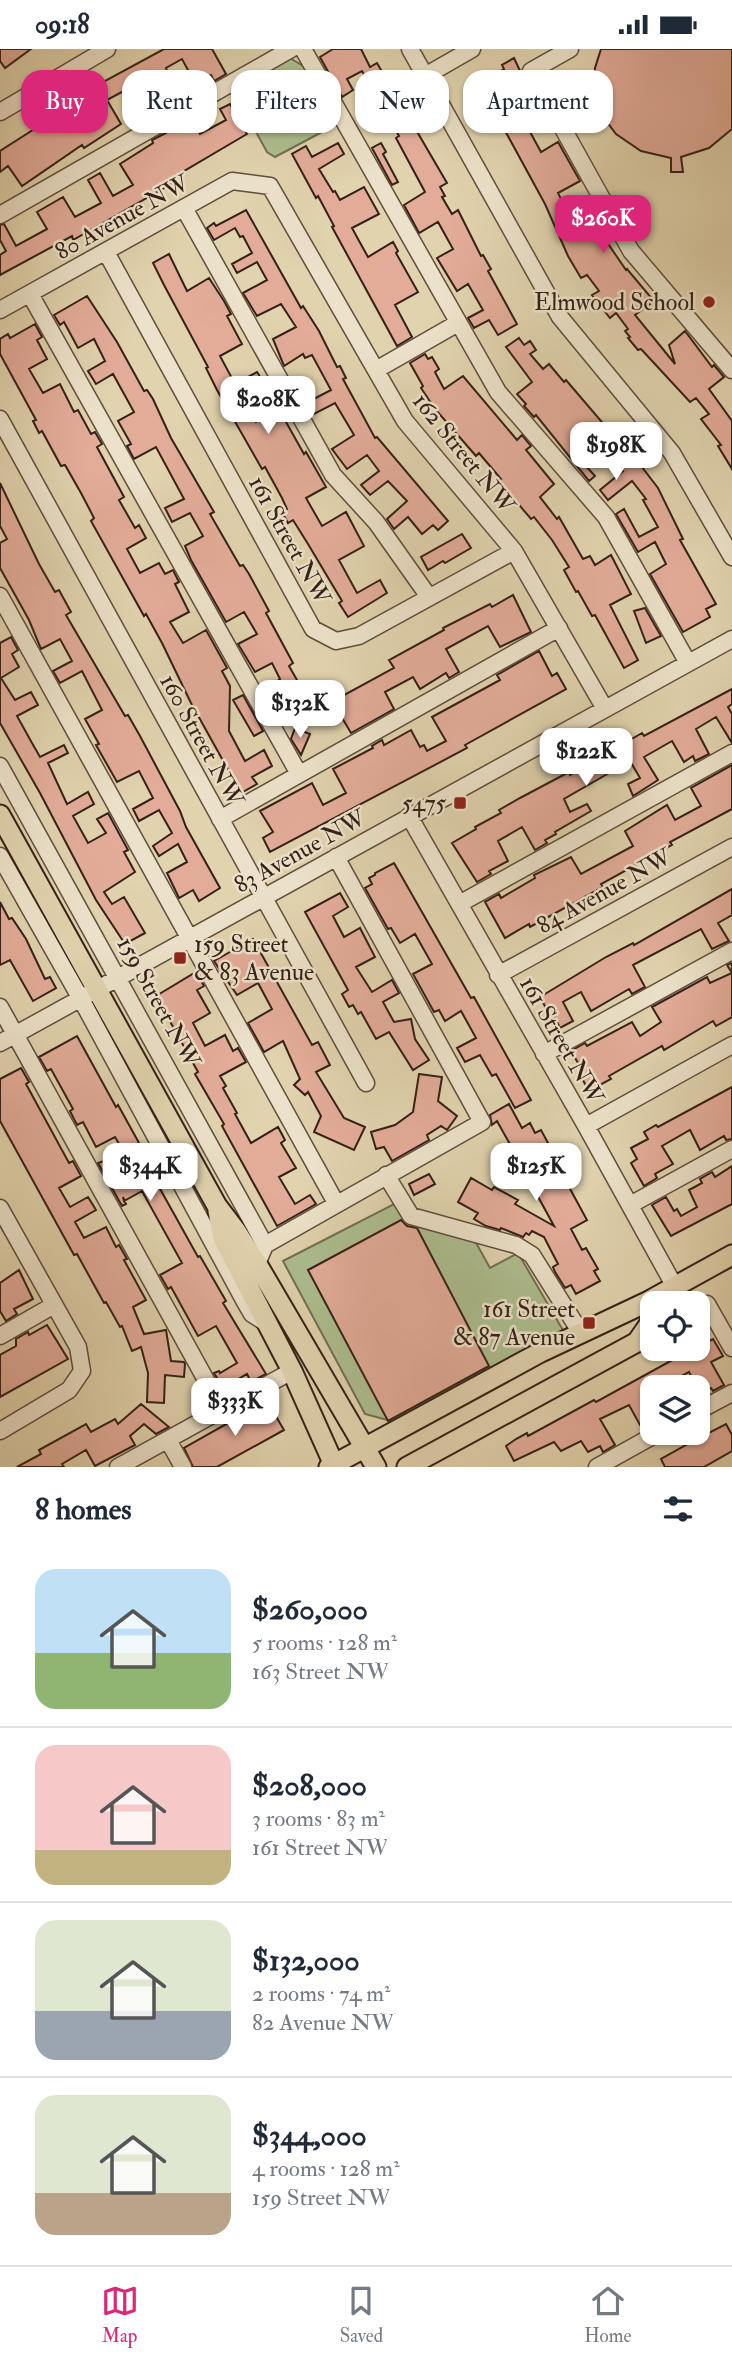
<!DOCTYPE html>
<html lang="en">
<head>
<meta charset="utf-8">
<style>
	body { margin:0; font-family:"IM FELL Double Pica",serif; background:#f2f2f3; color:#1f2937; height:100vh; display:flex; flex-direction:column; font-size:26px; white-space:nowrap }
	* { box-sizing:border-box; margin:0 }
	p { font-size:23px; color:#747a83 }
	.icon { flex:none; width:38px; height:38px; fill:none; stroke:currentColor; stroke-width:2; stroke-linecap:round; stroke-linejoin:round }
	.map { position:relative; height:1418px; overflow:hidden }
	.side { display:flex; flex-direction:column; background:#fff; flex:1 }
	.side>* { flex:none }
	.guide { position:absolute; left:21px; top:21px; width:691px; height:63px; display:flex; gap:14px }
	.controls { position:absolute; left:640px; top:1242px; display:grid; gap:14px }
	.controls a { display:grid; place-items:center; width:70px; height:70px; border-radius:14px; background:#fff; box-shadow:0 2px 5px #0004; font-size:35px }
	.price { position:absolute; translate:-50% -60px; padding:0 16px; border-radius:14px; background:#fff; color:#222; font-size:23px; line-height:46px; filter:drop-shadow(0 2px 4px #0008) }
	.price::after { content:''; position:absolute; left:50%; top:42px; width:21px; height:16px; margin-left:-10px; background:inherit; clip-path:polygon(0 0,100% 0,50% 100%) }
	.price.active { background:#db2777; color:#fff }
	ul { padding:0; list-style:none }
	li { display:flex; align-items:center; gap:21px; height:175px; padding:0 35px }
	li+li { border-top:2px solid #e0e1e3 }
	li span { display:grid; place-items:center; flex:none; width:196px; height:140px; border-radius:21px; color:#555 }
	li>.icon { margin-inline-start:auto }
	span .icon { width:84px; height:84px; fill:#fffc; stroke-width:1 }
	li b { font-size:30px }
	h2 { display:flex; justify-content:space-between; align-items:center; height:84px; padding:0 35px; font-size:30px }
	.pill { padding:0 24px; border-radius:21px; background:#fff; box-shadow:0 2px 5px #0004; font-size:24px; line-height:63px }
	.pill.active { background:#db2777; color:#fff }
	.status { display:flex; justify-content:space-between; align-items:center; height:49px; padding:0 35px; background:#fff; direction:ltr }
	.status svg { height:19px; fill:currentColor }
	.dock { display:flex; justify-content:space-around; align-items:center; height:98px; border-top:2px solid #e0e1e3; background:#fff; font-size:19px; color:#747a83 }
	.dock a { display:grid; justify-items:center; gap:4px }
	.dock .active { color:#db2777 }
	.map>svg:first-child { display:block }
	.green { fill:#adbe8f; stroke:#706f53; stroke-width:2 }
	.building { fill:#e3ac99; stroke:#342017; stroke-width:2 }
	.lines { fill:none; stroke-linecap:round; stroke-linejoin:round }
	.minor-casing { stroke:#5f4d3d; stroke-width:19 }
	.major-casing { stroke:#342017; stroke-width:23 }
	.minor { stroke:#ece2ca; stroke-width:16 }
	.major { stroke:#e1d3ae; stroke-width:19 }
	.poi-dot { fill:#8f2418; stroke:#ece2ca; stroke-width:2.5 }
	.labels { text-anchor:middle; stroke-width:5; stroke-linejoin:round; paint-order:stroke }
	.street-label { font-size:24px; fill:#342017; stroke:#ece2ca }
	.poi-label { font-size:24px; fill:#342017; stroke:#ece2ca; text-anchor:end }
</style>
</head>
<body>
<div class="status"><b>09:18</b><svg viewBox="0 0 49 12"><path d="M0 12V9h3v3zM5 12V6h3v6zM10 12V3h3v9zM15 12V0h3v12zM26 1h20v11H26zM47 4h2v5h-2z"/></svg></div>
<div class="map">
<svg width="732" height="1418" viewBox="0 0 732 1418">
	<rect width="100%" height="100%" fill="#e1d3ae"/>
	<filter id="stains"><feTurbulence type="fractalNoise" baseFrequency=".00286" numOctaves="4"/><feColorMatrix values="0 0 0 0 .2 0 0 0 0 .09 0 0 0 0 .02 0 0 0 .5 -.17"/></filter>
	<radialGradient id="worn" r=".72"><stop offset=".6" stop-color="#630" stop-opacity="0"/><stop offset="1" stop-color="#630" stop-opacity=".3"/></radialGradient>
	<path class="green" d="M290,9L308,20L339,74L275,108L267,103L233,41Z
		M396,1154L475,1192L490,1219L518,1204L564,1283L398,1374L365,1365L283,1212Z"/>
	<path class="building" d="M0,0H31L5,19L0,12Z
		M164,0H212L226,25L214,32L211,26L195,34L182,10L166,19L168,24L145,36L156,56L142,64L129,39L107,51L121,75L84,99L82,96L22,137L8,117L0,123V102L72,56L70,53L90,40Z
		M333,0H361L370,18L377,14L447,134L440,138L445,147L442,148L452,165L458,161L481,207L483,206L491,220L488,222L517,275L498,286L489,271L474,279L468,269L483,261L468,235L457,242L437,209L453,200L438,173L419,184L404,156L425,143L396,89L399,87L362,22L347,30L353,41L342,48L320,8Z
		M601,0H732V80L709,99L681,108L683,123H671V109L641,102L616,85L604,69L596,50L582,53L581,42L595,40V19Z
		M514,9L521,24L510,31L521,51L532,45L539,58L536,59L543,74L529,81L541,103L558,93L580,132L558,144L573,173L576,172L580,179L600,168L606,179L600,183L626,221L627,220L654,252L635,266L675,315L669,296L685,282L712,318L714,316L724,328L709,340L732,372V420L718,397L721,396L701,370L709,365L696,349L690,353L641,300L638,301L628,289L630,288L625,282L628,280L616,264L610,269L592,246L599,242L587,226L581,229L568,207L545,155L479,34L504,20L502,16Z
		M230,55L247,85L169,131L171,135L73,191L72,187L0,226V206L6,202L0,191V176L4,175L16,197L47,180L37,163L63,148L75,168L101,154L88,131L100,124L113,147L133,136L120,115L153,94L152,91L191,71L200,85L226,71L220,60Z
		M338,94L344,105L319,120L333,143L335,142L340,151L364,138L379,165L352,179L358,190L368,208L393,193L398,202L396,204L418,243L395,256L412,288L397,297L332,178L334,177L318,147L316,149L292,105L306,97L312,108Z
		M381,94L386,103L383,105L398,133L392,136L372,99Z
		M246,161L301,259L303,257L319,282L337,318L340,317L346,329L343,330L375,389L377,388L448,472L438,481L433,476L422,485L408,468L394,480L387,470L407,452L388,432L370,446L361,436L379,422L367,406L347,420L332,400L354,386L335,354L314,365L308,353L331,341L312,306L305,309L303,305L284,317L273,290L296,278L281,255L257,267L243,244L267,231L257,213L237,224L232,215L252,204L243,187L240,188L235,179L214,191L207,179L214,174L216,177Z
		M169,205L187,242L209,229L224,252L231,265L227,267L242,295L220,307L235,335L257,323L264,334L241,346L256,373L283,358L290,371L286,373L304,405L306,403L326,438L306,449L322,477L346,463L364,497L339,511L357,544L380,531L387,544L348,568L339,554L342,552L308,495L293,471L288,474L282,463L287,460L282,449L265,418L262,420L217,341L206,319L208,318L164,236L153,214Z
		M87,247L117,293L144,342L147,341L153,350L171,389L214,463L210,465L240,517L243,516L249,525L269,562L266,564L293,614L289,617L305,645L288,654L276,633L280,630L272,614L255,623L238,595L257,585L244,563L226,573L191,511L185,497L203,487L190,464L172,473L165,459L184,450L156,398L134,410L127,397L131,395L118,372L134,363L113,325L96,335L88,322L105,312L94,290L78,299L64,273L60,276L54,266Z
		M35,275L42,288L37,291L47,310L29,320L43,344L60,335L74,363L78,361L91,385L95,383L102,395L97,398L124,448L119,451L135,479L139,476L146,489L127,500L140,524L159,514L165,525L173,521L179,533L175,535L189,563L170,573L183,594L206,581L227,619L222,622L230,637L229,682L245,712L264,701L272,717L252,728L257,735L241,744L191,654L162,594L146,565L144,567L91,472L94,469L81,444L65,416L61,417L42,382L39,384L33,372L36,371L0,305V290L8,285L10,289Z
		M519,289L524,296L530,292L536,301L530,305L543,320L549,315L564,333L566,331L618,392L619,391L625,396L658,439L683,490L680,491L716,555L706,560L710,568L683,583L650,525L666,515L655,493L638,503L616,465L624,460L639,488L658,478L643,451L646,450L632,432L608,451L600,441L623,422L603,397L584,415L595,427L589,432L536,366L534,368L524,357L526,355L517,345L532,333L506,298Z
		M425,305L428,310L432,308L439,320L435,323L444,340L463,327L517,391L522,386L531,397L526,401L554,435L540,448L557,470L559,468L583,510L590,507L595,516L611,506L631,545L610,556L638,611L624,619L595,566L592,567L578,542L576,543L564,521L569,518L552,491L534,468L531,470L499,432L501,430L479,404L476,407L435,360L421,339L423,337L410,314Z
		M0,434L39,515L55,543L59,541L71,563L66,566L125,667L128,666L140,687L180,762L186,778L220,839L199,852L193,841L179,849L167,824L187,813L178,795L159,807L153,797L172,784L159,761L139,772L133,760L153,749L139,722L117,733L96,696L99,695L85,670L102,661L82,622L60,634L53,622L72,612L60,590L41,600L29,571L0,519V494L7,490L0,477Z
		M462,485L471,499L445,514L443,512L428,521L421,508Z
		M513,546L531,583L500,598L488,577L446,600L459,623L449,629L446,624L420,640L413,628L385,643L394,660L351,684L341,667L311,669V650H337L394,619L389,611L444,581L443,579L490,555L492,558Z
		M645,559L661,587L646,594L634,562Z
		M11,588L18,601L12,605L19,618L1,629L15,651L31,643L38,656L17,667L32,694L40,708L64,696L68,704L48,714L67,755L88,743L94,755L73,767L88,794L106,784L97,770L108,764L128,801L124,803L135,823L104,843L112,855L124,848L145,884L125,895L96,851L40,744L0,674V594Z
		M539,602L552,627L557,624L566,640L465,696L467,699L270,803L263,789L273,783L260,762L312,734L323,756L346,744L333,720L373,699L372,697L382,691L384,696L411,681L420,698L424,696L427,702L446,692L432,668L500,631L497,626Z
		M732,640V655L728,658L732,665V694L716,668L696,680L709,705L695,712L693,707L684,713L672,692L644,708L658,731L633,747L628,735L640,729L630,712L609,724L564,750L570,763L587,755L591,762L555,783L556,785L545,791L547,794L535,801L522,778L498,792L508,812L489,822L491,825L477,833L452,794L476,780L475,778L501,764L499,761L520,749L569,723L570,726L642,684L644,687Z
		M243,646L263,682L254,687L233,651Z
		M295,679L310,685L301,706L291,690Z
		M732,716V760L670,793L672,796L601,835L603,838L530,878L529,875L505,889L485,853L499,845L501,849L535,829L534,826L571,808L581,825L633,797L625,782L667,756L675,771L701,757L691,739Z
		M394,814L471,949L474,948L531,1051L515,1059L496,1025L492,1027L480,1006L465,1013L457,999L476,989L461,962L445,972L439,961L434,963L413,925L432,915L415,885L400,894L391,879L388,880L365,839L372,835L369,829L375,826V824Z
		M732,840V866L718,874L729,892L712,900L701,880L633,916L645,938L632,945L629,940L591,962L581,943L563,953L573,972L560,979L555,969L552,970L540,948L606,908L633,894L634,896Z
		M340,844L348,858L333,867L344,888L360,879L375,908L356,918L372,943L392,931L399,944L383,953L394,973L411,970L415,990L429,1011L413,1021L389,983L376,990L361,963L358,965L353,956L349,958L342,945L348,941L305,863Z
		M0,853L9,870L12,869L26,890L45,930L50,928L56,939L33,952L10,911L0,916Z
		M253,890L312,996L318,993L330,1016L316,1023L344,1069L365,1078L354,1101L314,1083L321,1067L308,1043L305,1046L294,1036L300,1030L283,992L264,1003L248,974L272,960L258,934L237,946L214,912Z
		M732,914V968L716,977L713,972L664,1001L662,997L609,1027L611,1030L589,1042L580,1026L584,1024L571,1002L585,994L587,997L632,973L640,987L661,973L652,958L707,928L710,934L732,924L727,916Z
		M196,923L204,937L197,941L210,964L193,974L205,997L225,986L233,1002L238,999L246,1013L220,1027L226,1037L223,1039L237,1064L235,1065L251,1094L278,1078L285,1091L281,1094L296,1119L279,1128L295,1155L310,1146L316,1155L277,1177L222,1077L224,1075L195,1025L198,1023L156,947Z
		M77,987L116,1058L118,1056L144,1103L157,1127L154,1129L198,1208L200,1207L226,1252L223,1254L266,1325L251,1333L247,1325L223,1339L214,1324L219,1322L220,1324L237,1314L216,1277L198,1287L171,1238L168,1240L160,1226L182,1214L142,1142L124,1152L123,1148L126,1155L122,1157L98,1114L104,1112L116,1136L136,1124L115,1088L96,1098L83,1073L77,1076L70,1062L73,1060L51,1020L47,1022L39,1008Z
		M21,1019L29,1033L26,1035L69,1114L73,1112L81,1127L59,1139L70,1158L88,1148L96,1161L75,1173L84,1189L106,1178L116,1198L119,1196L127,1210L124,1211L146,1251L133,1258L144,1285L166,1281L171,1312L184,1313L185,1315L184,1328L165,1326L164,1354L147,1353L148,1324L141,1298L132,1302L122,1277L120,1278L106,1253L104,1254L77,1205L74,1206L0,1072V1030Z
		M419,1025L442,1028L438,1052L457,1067L447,1081L441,1077L427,1086L429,1091L392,1112L384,1098L376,1100L371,1083L395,1076L413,1063Z
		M732,1038V1090L726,1091L724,1087L700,1101L690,1081L662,1097L673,1115L655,1125L657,1129L644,1137L631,1114L637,1110L631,1099L648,1090L644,1083L656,1076L658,1078Z
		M509,1055L522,1079L530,1074L535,1084L541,1081L554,1105L548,1108L559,1128L563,1127L587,1171L571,1180L582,1201L586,1199L598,1220L594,1222L600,1232L576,1245L571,1236L565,1239L555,1223L553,1218L558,1215L544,1188L532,1182L529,1186L526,1184L523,1188L501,1179L500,1181L486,1177L474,1170L478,1164L458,1153L471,1129L492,1141L494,1138L518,1151L515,1155L554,1177L524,1122L521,1124L507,1099L511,1097L497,1072L492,1076L490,1066Z
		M732,1117V1155L671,1187L652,1156L666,1148L674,1162L677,1160L681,1167L697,1158L689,1141L702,1134L700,1130L712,1123L715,1128Z
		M429,1125L435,1135L414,1146L409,1135Z
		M401,1171L407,1177L417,1179L489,1317L388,1372L308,1221Z
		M19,1221L33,1250L14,1260L17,1265L6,1272L0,1262V1234Z
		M47,1276L68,1310L0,1348V1306L16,1297V1290L28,1283L29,1286Z
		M713,1290L723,1307L711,1313L724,1336L713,1342L711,1339L700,1345L689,1323L660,1339H653V1343L643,1348L653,1369L640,1376L629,1356L600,1370L615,1396L603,1403L600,1397L588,1403L581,1392L561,1402L554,1393L514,1412L506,1397L516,1390L527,1384L528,1387L594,1351L596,1353L687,1303L698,1300V1298Z
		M267,1352L284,1381L217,1418H193L184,1399Z
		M141,1355L169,1378L156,1385L144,1375L130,1387L135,1396L95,1417L86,1401L62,1415L64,1418H17L41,1405L39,1401L86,1375L91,1383L115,1370L118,1375Z
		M726,1375L732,1386V1402L704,1418H665L661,1410L691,1393L686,1384H701L703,1387Z"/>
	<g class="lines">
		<defs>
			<path id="minor" d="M303,0L498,343L606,468L688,614
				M410,0L560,268L672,404L732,508
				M570,0L531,22L631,202L732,321
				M425,27L472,0
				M0,63L107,0
				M184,159L333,426L376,473L429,548
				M0,166L291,0
				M106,203L313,580L336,592L359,587L514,502
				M30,245L299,725
				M0,261L232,132L270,137L405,372L514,502L605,660
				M376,321L458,274
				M0,370L366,1034
				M0,547L336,1154
				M0,717L265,1196L257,1215
				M409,767L586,1077L675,1238
				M220,770L559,579
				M0,807L81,950L245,1253L252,1265L266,1274
				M459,855L732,704
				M498,926L732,798
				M0,958L222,1360
				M0,994L732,590
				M544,1005L732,902
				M586,1077L732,996
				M386,1126L411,1167L516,1196L532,1206L581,1284
				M630,1156L732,1100
				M0,1159L78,1298L82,1322L69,1341L0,1382
				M265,1196L482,1073L336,808
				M707,1255L732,1299
				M0,1287L54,1256
				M698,1362L732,1344
				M168,1391L183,1418
				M118,1418L292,1322
				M597,1418L658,1384"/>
			<path id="major" d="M0,766L217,1157L236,1182L257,1215L376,1418
				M218,1162L223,1189L292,1322L335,1418
				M329,1418L541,1303L647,1253L732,1206
				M407,1418L637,1293L653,1270"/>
		</defs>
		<use href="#minor" class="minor-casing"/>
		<use href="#major" class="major-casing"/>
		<use href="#minor" class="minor"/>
		<use href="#major" class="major"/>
	</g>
	<g class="poi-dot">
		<circle cx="709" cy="253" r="7"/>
		<rect x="453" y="747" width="14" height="14" rx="3.5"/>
		<rect x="173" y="902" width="14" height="14" rx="3.5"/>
		<rect x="582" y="1267" width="14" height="14" rx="3.5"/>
	</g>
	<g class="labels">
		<g class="street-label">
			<text transform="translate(122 168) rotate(-29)" y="8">80 Avenue NW</text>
			<text transform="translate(464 404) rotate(51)" y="8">162 Street NW</text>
			<text transform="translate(290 491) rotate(61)" y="8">161 Street NW</text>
			<text transform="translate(202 691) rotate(61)" y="8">160 Street NW</text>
			<text transform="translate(300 802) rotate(-29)" y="8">83 Avenue NW</text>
			<text transform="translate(604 842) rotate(-29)" y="8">84 Avenue NW</text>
			<text transform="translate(159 953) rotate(61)" y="8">159 Street NW</text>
			<text transform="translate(562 991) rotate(60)" y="8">161 Street NW</text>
		</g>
		<g class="poi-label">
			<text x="695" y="261">Elmwood School</text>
			<text x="446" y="762">5475</text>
			<text x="194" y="903" text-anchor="start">159 Street<tspan x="194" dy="28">&amp; 83 Avenue</tspan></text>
			<text x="575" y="1268">161 Street<tspan x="575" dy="28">&amp; 87 Avenue</tspan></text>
		</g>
	</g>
	<rect width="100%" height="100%" filter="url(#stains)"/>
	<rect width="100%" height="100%" fill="url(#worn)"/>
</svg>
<div class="controls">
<a><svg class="icon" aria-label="locate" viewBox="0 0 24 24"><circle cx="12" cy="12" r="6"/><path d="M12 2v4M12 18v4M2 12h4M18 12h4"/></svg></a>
<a><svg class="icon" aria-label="layers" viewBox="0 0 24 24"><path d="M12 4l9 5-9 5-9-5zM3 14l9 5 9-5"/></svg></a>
</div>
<b class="price active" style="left:603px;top:206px">$260K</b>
<b class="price" style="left:268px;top:387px">$208K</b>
<b class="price" style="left:616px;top:433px">$198K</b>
<b class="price" style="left:300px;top:691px">$132K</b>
<b class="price" style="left:586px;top:739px">$122K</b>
<b class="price" style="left:150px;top:1154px">$344K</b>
<b class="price" style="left:536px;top:1154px">$125K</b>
<b class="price" style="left:235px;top:1389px">$333K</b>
<div class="guide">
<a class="pill active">Buy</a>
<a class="pill">Rent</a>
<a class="pill">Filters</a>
<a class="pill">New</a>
<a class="pill">Apartment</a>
</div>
</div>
<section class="side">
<h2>8 homes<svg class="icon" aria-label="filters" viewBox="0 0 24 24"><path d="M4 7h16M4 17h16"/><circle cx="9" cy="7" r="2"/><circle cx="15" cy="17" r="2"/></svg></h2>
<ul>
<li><span style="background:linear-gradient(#bfe0f5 60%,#8fb573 0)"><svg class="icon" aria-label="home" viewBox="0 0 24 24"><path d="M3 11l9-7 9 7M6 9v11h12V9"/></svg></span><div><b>$260,000</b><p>5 rooms · 128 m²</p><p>163 Street NW</p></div></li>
<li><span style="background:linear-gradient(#f6c9c9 75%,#c2b280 0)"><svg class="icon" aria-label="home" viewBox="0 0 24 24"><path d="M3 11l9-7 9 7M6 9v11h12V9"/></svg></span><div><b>$208,000</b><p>3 rooms · 83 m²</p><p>161 Street NW</p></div></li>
<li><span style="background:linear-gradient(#dfe7d0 65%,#9aa5b1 0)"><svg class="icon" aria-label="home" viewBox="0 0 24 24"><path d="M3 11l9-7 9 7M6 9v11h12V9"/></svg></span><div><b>$132,000</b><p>2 rooms · 74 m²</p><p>82 Avenue NW</p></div></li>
<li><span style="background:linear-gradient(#dfe7d0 70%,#b9a48a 0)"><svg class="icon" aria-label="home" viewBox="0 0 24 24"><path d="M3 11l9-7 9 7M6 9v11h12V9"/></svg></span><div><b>$344,000</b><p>4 rooms · 128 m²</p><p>159 Street NW</p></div></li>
</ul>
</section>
<nav class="dock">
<a class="active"><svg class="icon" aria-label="map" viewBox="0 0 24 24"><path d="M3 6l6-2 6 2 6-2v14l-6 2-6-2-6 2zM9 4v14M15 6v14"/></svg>Map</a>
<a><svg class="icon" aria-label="saved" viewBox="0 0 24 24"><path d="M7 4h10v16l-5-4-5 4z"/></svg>Saved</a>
<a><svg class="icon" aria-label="home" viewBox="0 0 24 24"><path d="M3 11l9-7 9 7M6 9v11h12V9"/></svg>Home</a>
</nav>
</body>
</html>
